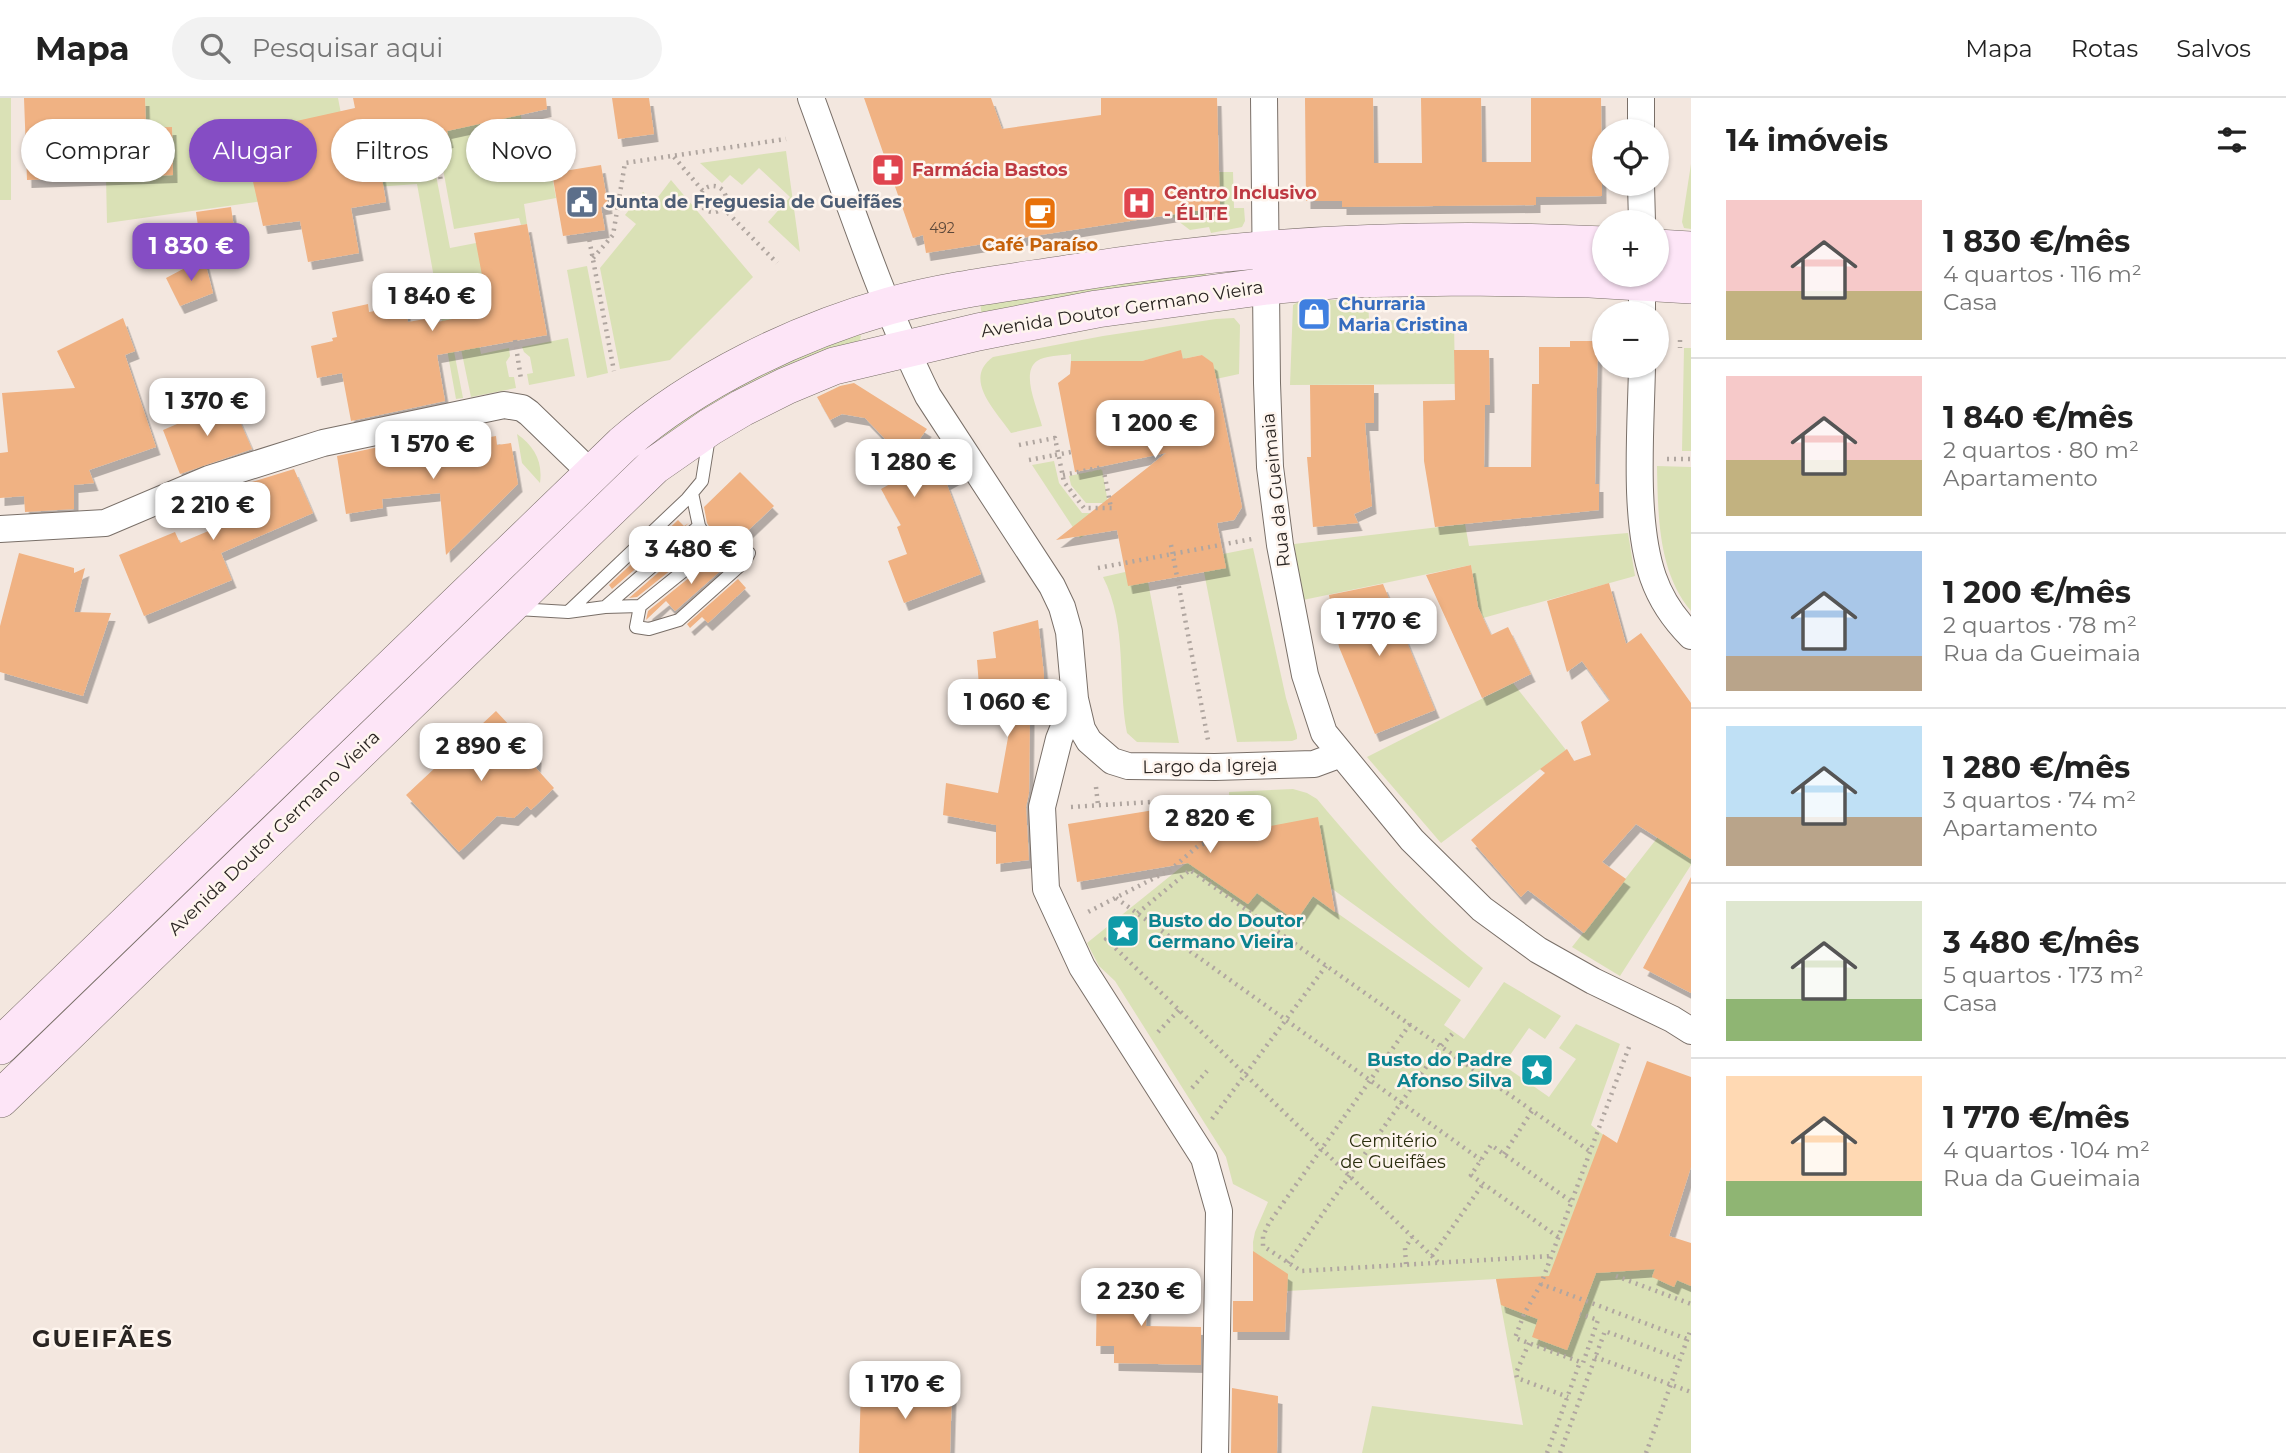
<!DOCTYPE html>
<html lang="pt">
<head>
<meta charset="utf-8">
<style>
	body { margin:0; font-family:Montserrat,sans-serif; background:#f2f2f2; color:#222; height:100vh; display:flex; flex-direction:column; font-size:26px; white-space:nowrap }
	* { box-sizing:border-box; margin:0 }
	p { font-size:23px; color:#767676 }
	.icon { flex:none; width:38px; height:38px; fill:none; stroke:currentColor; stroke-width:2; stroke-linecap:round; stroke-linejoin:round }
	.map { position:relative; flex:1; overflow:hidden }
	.panel { display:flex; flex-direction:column; background:#fff; width:595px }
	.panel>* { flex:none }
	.banner { position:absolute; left:21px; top:21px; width:665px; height:63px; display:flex; gap:14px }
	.controls { position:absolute; left:1592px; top:21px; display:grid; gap:14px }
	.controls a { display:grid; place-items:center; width:77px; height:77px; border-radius:50%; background:#fff; box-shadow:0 2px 5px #0004; font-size:35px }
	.price { position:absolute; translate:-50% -60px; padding:0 16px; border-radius:14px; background:#fff; color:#222; font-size:23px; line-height:46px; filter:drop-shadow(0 2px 4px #0008) }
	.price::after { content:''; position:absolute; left:50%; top:42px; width:21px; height:16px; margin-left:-10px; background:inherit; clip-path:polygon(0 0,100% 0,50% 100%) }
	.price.current { background:#854dc4; color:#fff }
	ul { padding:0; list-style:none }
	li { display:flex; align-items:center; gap:21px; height:175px; padding:0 35px }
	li+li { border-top:2px solid #e0e0e0 }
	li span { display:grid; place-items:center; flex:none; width:196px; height:140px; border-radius:0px; color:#555 }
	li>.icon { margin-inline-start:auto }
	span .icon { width:84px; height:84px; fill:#fffc; stroke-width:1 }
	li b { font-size:30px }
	h2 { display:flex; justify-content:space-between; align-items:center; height:84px; padding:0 35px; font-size:30px }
	.tag { padding:0 24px; border-radius:32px; background:#fff; box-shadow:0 2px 5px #0004; font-size:24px; line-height:63px }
	.tag.current { background:#854dc4; color:#fff }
	header { display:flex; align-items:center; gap:42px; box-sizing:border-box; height:98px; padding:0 35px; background:#fff; border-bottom:2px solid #e0e0e0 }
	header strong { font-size:33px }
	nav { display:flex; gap:38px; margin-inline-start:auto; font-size:24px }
	.search { width:490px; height:63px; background:#f2f2f2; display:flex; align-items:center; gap:18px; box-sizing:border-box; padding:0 24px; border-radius:38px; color:#767676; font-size:26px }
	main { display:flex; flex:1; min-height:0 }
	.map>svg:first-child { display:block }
	.green { fill:#dae1b6 }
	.building { fill:#f0b283; filter:url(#shadow) }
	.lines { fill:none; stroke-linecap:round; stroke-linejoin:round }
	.lane-casing { stroke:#796f68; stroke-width:14 }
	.street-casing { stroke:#796f68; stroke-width:28 }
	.secondary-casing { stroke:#796f68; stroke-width:38 }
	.path { stroke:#b0a6a0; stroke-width:4.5; stroke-dasharray:2 5; stroke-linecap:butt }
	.lane { stroke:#fff; stroke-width:12 }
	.street { stroke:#fff; stroke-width:26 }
	.secondary { stroke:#fde5f7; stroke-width:37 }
	.path-bridge { stroke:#b0a6a0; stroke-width:4.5; stroke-dasharray:2 5; stroke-linecap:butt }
	.labels { text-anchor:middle; stroke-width:5; stroke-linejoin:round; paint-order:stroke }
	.number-label { font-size:14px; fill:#5c483a }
	.health-label { font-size:18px; font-weight:bold; fill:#be3a42; stroke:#fef5ee; text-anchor:start }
	.service-label { font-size:18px; font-weight:bold; fill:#4e5e75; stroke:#fef5ee; text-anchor:start }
	.food-label { font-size:18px; font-weight:bold; fill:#c56008; stroke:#fef5ee }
	.shop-label { font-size:18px; font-weight:bold; fill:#366cbe; stroke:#fef5ee; text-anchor:start }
	.street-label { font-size:18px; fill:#2a2522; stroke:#fef5ee }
	.culture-label { font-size:18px; font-weight:bold; fill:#0d838f; stroke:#fef5ee; text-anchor:start }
	.park-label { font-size:18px; fill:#2b2f0f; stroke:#fef5ee }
	.district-label { font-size:24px; font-weight:bold; letter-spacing:2px; fill:#2a2522; stroke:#fef5ee }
</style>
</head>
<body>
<header>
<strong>Mapa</strong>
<div class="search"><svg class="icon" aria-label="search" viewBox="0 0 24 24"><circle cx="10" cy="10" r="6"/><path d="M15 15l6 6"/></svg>Pesquisar aqui</div>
<nav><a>Mapa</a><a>Rotas</a><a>Salvos</a></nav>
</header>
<main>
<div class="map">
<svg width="1691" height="1355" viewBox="0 0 1691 1355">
	<defs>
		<filter id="shadow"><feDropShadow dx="4.5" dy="8" stdDeviation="0" flood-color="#0004"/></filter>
	</defs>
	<rect width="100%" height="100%" fill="#f3e7df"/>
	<path class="green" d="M0,0H11V102H0Z
		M145,0H338L348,52L285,78L449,42L447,33L498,21L516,0L534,68L550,66L556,100L524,106L527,126L521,127L519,120L454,131L443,71L435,72L450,150L476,145L496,206L468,212L472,233L452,243L463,300L456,301L417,86L348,91L107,125L106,79L173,77L172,30H146Z
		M786,53L800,154L768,124L790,99L759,70L742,87L730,77L722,85L700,65Z
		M1691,66V131L1684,130L1682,124Z
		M1219,74H1233L1234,110H1244L1245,123L1242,129L1211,135L1209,129L1190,132L1170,117L1219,109Z
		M671,82L753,179L670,262L620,271L600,170L636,126L625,117L643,94L655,103Z
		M587,168L608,275L587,280L567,172Z
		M1205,169L1207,182L982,218L980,205Z
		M1368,201L1369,222L1454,223L1455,286L1290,287L1293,207L1300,203Z
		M1234,220L1240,227L1239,276L1216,281L1212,265L1202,257L1183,261L1181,253L1142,263H1071V256C1061,258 1046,257 1037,263C1020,275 1038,311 1042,328L1011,335C996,313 962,281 993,259L1103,238L1216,221Z
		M858,236L861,238L860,242L662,344L657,336L766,271Z
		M568,240L575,278L529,287L527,276L533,275L530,259L524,254L522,249Z
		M478,242L481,256L509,250L510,258L506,264L509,279H514L516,290L471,299L460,246Z
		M1684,250H1691V353H1682Z
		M517,336C534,348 543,363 540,385L522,365Z
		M1054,363L1059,385L1082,415H1091L1085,437L1080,440L1032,367Z
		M1657,368L1691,369V513C1658,474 1658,417 1657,368Z
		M1102,371L1108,405H1086L1071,387L1069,378Z
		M1465,426L1469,448L1628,435L1635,478L1483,520L1478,509L1471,467L1303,502L1294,446Z
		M1253,450L1286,600L1297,637V641L1292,643L1237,644L1204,474L1223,456Z
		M1125,474L1148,484L1179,645L1137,644L1127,635C1117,583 1128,528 1103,479Z
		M1513,585L1566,652L1441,745L1367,659Z
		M1293,691L1307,695L1317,701C1368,762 1420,821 1483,870L1469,890L1331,790L1318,720L1233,736L1230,722L1229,694Z
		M1665,730L1691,745V767L1620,878L1572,849Z
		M1200,754L1296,822L1313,798L1461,902L1444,927L1464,941L1504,884L1561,918L1545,941L1529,930L1503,967L1549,999L1576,961L1559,950L1576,926L1620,946L1591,1027L1606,1039L1554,1177L1691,1168V1355H1362L1372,1308L1523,1327L1496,1181L1254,1195L1253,1144L1255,1134L1268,1104L1233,1086L1226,1059L1115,883L1099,868L1087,845Z"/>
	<path class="building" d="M24,0H145L146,30L172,29L173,77L27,82Z
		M353,0H546L547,11L447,33L449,42L378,57L386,104L351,110L359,155L308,164L300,123L263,128L242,35L355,10Z
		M612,0H649L654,36L618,41Z
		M864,0H991L1002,31L1101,17V0H1217L1220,109L926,155L923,137L913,140Z
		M1305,0H1373L1374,65H1422L1421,0H1481L1482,64H1531V0H1601L1602,98L1536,99V107L1342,109V103H1306Z
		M601,67L608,108L601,109L605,132L563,138L552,75Z
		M231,109L235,137L200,142L196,114Z
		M527,126L547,237L437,257L445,303L351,323L342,275L317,280L311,248L333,243L332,240L337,239L332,214L368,206L369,214L405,208L408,224L436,219L437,224L489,214L474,135Z
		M204,160L213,195L180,208L166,180Z
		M123,220L135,253L125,257L156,349L89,372L94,385L74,387V411L25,414L24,398L0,400V355L8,354L2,295L75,290L57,253Z
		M1570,243H1598L1595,386H1599V412L1435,429L1424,363L1423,303L1455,302L1454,252H1489L1490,307H1485L1484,369H1531L1532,286H1539V249H1570Z
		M1181,252L1183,261L1202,257L1213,265L1242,409L1234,422L1217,425L1226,470L1128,488L1117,432L1056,442L1166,355L1075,374L1058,285L1070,276L1071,263H1142Z
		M854,285L927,331L919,342L955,379L946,384L981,476L904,505L888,463L907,456L897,429L901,427L881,391L915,372L865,320L842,316L830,322L817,299L840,288Z
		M1310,287H1374V325H1365L1372,408L1354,416L1358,425L1313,429L1307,359H1311Z
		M231,303L252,351L180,376L163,332Z
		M496,338L497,347L511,345L518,386L446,457L440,395L382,401L383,410L346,416L337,358L402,344L405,362L454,355L452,346Z
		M294,371L313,415L221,455L232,482L144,518L119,457L175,434L180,445L225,426L213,396Z
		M740,374L774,408L738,442L730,439L717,441L707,425L704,409Z
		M678,422L684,428L689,425L612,491L609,487Z
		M697,441L701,448L637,499L629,500Z
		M19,455L74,470V475L85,470L74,514L111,515L83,598L0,574V528Z
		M716,458H722L719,461L726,468L675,513L666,503L646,522L648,513Z
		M1471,467L1478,509L1491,537L1508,529L1531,576L1482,600L1426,477Z
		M738,481L746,490L708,525L702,519L690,530L687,526Z
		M1609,485L1626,546L1641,535L1691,605V761L1636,726L1602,764L1626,781L1584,835L1528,792L1521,799L1471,742L1545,675L1540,671L1567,651L1574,663L1591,657L1581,624L1610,602L1582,563L1567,574L1547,503Z
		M1383,486L1435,612L1375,636L1339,549L1329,497Z
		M1038,522L1044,577V616L1030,617L1029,695L1026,709L1029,762L996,766V727L943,717L946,685L998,695L1013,612L981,614L977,562L996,560L993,534Z
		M496,613L537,657L536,670L554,690L531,712L527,708L514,720L497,718L459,754L406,697Z
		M1191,706L1197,742L1318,719L1335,814L1313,798L1296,823L1257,795L1248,806L1188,765L1077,784L1068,726Z
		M1691,779V895L1643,870Z
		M1647,963L1691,979V1069L1669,1138L1691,1145V1188L1677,1182L1674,1189L1652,1179L1655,1171L1596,1175L1567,1252L1532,1239L1538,1221L1501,1207L1496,1181L1549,1178L1603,1036L1617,1045Z
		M1253,1153L1288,1176L1285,1234H1233V1203H1253Z
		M1097,1182L1147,1183L1146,1228L1201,1229V1267L1114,1265V1248H1096Z
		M861,1290L952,1292L950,1355H859Z
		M1232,1290L1278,1298L1277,1355H1231Z"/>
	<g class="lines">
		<defs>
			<path id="lane" d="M640,508L636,529L649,531L679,522L745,463L749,455L730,448L712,450
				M605,509L640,508L712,450L699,428
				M517,511L568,514L687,401L702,383L709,339
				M568,514L605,509L699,428L692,395"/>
			<path id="street" d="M811,0C847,98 882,205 928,298L1052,488L1062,509L1069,534L1075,601L1059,641L1042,709L1046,791L1082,869L1204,1060L1219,1113L1215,1355
				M1264,0L1267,285L1270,369L1280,447L1305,577L1324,635L1412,742L1482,811L1538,852L1593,883L1672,921L1691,933
				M1641,0V33
				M1641,86L1642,124
				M1642,177V215
				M1642,268C1641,330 1633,421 1653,479C1661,502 1674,521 1691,538
				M0,431L105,425L209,381L323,345L504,307L522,310L529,315L591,375
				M1075,601L1082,631L1089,643L1112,663L1128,668L1215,669L1314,666L1341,656"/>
			<path id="secondary" d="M1657,150L1691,152
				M0,948L623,346C695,283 797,234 889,208C947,192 1007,185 1066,176C1245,146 1424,138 1605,147
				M0,1001L654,368L710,329L742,310L786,288L834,268L978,234L1097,211L1267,188L1344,181L1466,179L1590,181L1691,187"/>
		</defs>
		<use href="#lane" class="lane-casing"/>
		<use href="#street" class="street-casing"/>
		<use href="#secondary" class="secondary-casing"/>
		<path class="path" d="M674,59L703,93
			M439,72L441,83
			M700 101a13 13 0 1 1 26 0a13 13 0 1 1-26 0Z
			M723,110L777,165
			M588,135L614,273
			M593,160L613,137L625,65L786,41
			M515,242L521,281
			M1680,242V250
			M1019,347L1055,340L1064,384L1084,410H1112
			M1667,361H1691
			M1029,362L1055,357
			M1063,377L1103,369L1111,410
			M1171,447L1208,642
			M1098,470L1252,441
			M1096,689L1098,707
			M1071,709L1199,701L1206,745L1198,748L1170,772L1086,815
			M1206,745L1217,744
			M1116,800L1481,1062
			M1410,926L1269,1125L1263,1138V1148L1301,1173L1551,1158
			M1158,934L1179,912
			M1629,949L1541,1186L1687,1241
			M1192,990L1207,973
			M1212,1021L1326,868
			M1504,1056L1532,1013
			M1558,1139L1471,1077L1491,1047L1572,1104
			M1432,1158L1483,1086
			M1438,1164L1106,841L1190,772L1591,1054
			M1288,1165L1441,948L1454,934
			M1406,1166L1405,1150L1412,1139
			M1616,1178L1691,1206
			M1541,1186L1524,1216L1515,1240L1583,1265L1598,1222L1580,1216
			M1529,1245L1516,1275L1517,1280L1568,1299
			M1595,1259L1691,1294
			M1547,1355L1580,1264
			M1560,1355L1605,1233L1680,1261
			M1646,1355L1691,1231"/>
		<use href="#lane" class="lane"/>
		<use href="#street" class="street"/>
		<use href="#secondary" class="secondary"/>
		<path class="path-bridge" d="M1055,357L1071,354"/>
	</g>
	<defs>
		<symbol id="pharmacy-square" viewBox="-11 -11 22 22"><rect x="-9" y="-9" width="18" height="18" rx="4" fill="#e0444e" stroke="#fef5ee"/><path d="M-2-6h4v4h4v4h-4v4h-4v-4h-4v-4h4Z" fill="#fff"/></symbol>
		<symbol id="civic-square" viewBox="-11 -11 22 22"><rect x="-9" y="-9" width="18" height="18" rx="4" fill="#5c6f8a" stroke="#fef5ee"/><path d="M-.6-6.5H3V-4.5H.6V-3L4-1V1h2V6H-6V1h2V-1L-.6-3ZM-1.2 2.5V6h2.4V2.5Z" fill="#fff"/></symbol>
		<symbol id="hospital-square" viewBox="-11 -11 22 22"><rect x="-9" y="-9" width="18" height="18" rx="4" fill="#e0444e" stroke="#fef5ee"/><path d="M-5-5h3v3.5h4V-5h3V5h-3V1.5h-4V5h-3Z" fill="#fff"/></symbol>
		<symbol id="cafe-square" viewBox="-11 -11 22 22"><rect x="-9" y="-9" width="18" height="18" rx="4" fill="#e8710a" stroke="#fef5ee"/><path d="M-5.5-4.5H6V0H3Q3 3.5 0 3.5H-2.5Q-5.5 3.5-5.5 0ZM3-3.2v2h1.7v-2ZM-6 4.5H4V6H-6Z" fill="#fff"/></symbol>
		<symbol id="shop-square" viewBox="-11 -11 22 22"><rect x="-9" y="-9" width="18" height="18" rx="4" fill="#3f7fe0" stroke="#fef5ee"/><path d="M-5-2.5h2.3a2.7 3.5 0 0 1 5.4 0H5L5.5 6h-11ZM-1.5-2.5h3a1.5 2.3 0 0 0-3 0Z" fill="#fff"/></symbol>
		<symbol id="sight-square" viewBox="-11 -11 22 22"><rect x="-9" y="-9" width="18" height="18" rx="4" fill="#0f9aa8" stroke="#fef5ee"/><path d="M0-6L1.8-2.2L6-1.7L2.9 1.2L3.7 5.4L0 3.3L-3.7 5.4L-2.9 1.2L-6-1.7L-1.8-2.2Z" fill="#fff"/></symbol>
	</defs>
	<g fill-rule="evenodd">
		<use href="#pharmacy-square" x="869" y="53" width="38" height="38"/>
		<use href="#civic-square" x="563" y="85" width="38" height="38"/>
		<use href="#hospital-square" x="1120" y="86" width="38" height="38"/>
		<use href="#cafe-square" x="1021" y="96" width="38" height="38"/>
		<use href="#shop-square" x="1295" y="197" width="38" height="38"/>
		<use href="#sight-square" x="1104" y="814" width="38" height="38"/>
		<use href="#sight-square" x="1518" y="953" width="38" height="38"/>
	</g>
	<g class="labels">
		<g class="number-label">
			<text x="942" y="135">492</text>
		</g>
		<g class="health-label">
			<text x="912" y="78">Farmácia Bastos</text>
			<text x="1164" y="101">Centro Inclusivo<tspan x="1164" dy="21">- ÉLITE</tspan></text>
		</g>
		<g class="service-label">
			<text x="606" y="110">Junta de Freguesia de Gueifães</text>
		</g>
		<g class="food-label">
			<text x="1040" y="153">Café Paraíso</text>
		</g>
		<g class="shop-label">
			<text x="1338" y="212">Churraria<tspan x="1338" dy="21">Maria Cristina</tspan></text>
		</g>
		<g class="street-label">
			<text transform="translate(1122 211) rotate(-9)" y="6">Avenida Doutor Germano Vieira</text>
			<text transform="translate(1276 392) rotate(-96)" y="6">Rua da Gueimaia</text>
			<text transform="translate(1210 668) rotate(-1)" y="6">Largo da Igreja</text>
			<text transform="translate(274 735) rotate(-44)" y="6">Avenida Doutor Germano Vieira</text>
		</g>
		<g class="culture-label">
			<text x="1148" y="829">Busto do Doutor<tspan x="1148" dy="21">Germano Vieira</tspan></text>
			<text x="1512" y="968" text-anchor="end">Busto do Padre<tspan x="1512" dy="21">Afonso Silva</tspan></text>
		</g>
		<g class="park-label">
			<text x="1393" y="1049">Cemitério<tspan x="1393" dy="21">de Gueifães</tspan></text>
		</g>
		<g class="district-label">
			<text x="103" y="1249">GUEIFÃES</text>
		</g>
	</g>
</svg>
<div class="controls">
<a><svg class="icon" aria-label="locate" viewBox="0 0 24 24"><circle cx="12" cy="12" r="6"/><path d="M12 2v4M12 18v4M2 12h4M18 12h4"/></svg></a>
<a>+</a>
<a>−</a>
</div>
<b class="price current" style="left:191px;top:185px">1 830 €</b>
<b class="price" style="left:432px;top:235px">1 840 €</b>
<b class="price" style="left:207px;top:340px">1 370 €</b>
<b class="price" style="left:1155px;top:362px">1 200 €</b>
<b class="price" style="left:433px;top:383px">1 570 €</b>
<b class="price" style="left:914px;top:401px">1 280 €</b>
<b class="price" style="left:213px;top:444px">2 210 €</b>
<b class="price" style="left:691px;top:488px">3 480 €</b>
<b class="price" style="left:1379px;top:560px">1 770 €</b>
<b class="price" style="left:1007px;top:641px">1 060 €</b>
<b class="price" style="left:481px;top:685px">2 890 €</b>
<b class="price" style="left:1210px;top:757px">2 820 €</b>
<b class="price" style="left:1141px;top:1230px">2 230 €</b>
<b class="price" style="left:905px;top:1323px">1 170 €</b>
<div class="banner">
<a class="tag">Comprar</a>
<a class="tag current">Alugar</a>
<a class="tag">Filtros</a>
<a class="tag">Novo</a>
</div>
</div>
<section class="panel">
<h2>14 imóveis<svg class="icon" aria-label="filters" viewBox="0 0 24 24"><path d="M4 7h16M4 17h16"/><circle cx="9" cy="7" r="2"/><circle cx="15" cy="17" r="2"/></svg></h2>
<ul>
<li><span style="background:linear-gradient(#f6c9c9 65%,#c2b280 0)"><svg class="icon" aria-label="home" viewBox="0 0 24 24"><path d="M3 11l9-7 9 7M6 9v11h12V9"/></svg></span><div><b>1 830 €/mês</b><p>4 quartos · 116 m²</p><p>Casa</p></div></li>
<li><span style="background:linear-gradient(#f6c9c9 60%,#c2b280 0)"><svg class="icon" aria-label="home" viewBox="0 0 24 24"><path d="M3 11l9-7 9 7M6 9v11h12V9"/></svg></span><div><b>1 840 €/mês</b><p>2 quartos · 80 m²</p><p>Apartamento</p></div></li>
<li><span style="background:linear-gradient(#a9c7e8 75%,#b9a48a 0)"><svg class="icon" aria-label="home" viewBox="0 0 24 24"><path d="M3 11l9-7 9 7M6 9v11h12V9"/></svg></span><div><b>1 200 €/mês</b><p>2 quartos · 78 m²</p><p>Rua da Gueimaia</p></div></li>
<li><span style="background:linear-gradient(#bfe0f5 65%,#b9a48a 0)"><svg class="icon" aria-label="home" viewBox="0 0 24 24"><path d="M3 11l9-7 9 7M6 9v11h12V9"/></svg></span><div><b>1 280 €/mês</b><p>3 quartos · 74 m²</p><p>Apartamento</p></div></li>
<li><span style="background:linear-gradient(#dfe7d0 70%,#8fb573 0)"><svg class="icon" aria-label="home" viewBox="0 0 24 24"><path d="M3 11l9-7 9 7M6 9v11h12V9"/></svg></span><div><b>3 480 €/mês</b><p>5 quartos · 173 m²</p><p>Casa</p></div></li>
<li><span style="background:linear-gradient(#ffd9b3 75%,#8fb573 0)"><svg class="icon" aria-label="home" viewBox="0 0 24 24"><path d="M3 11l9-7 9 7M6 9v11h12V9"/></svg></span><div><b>1 770 €/mês</b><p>4 quartos · 104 m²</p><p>Rua da Gueimaia</p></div></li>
</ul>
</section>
</main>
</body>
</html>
